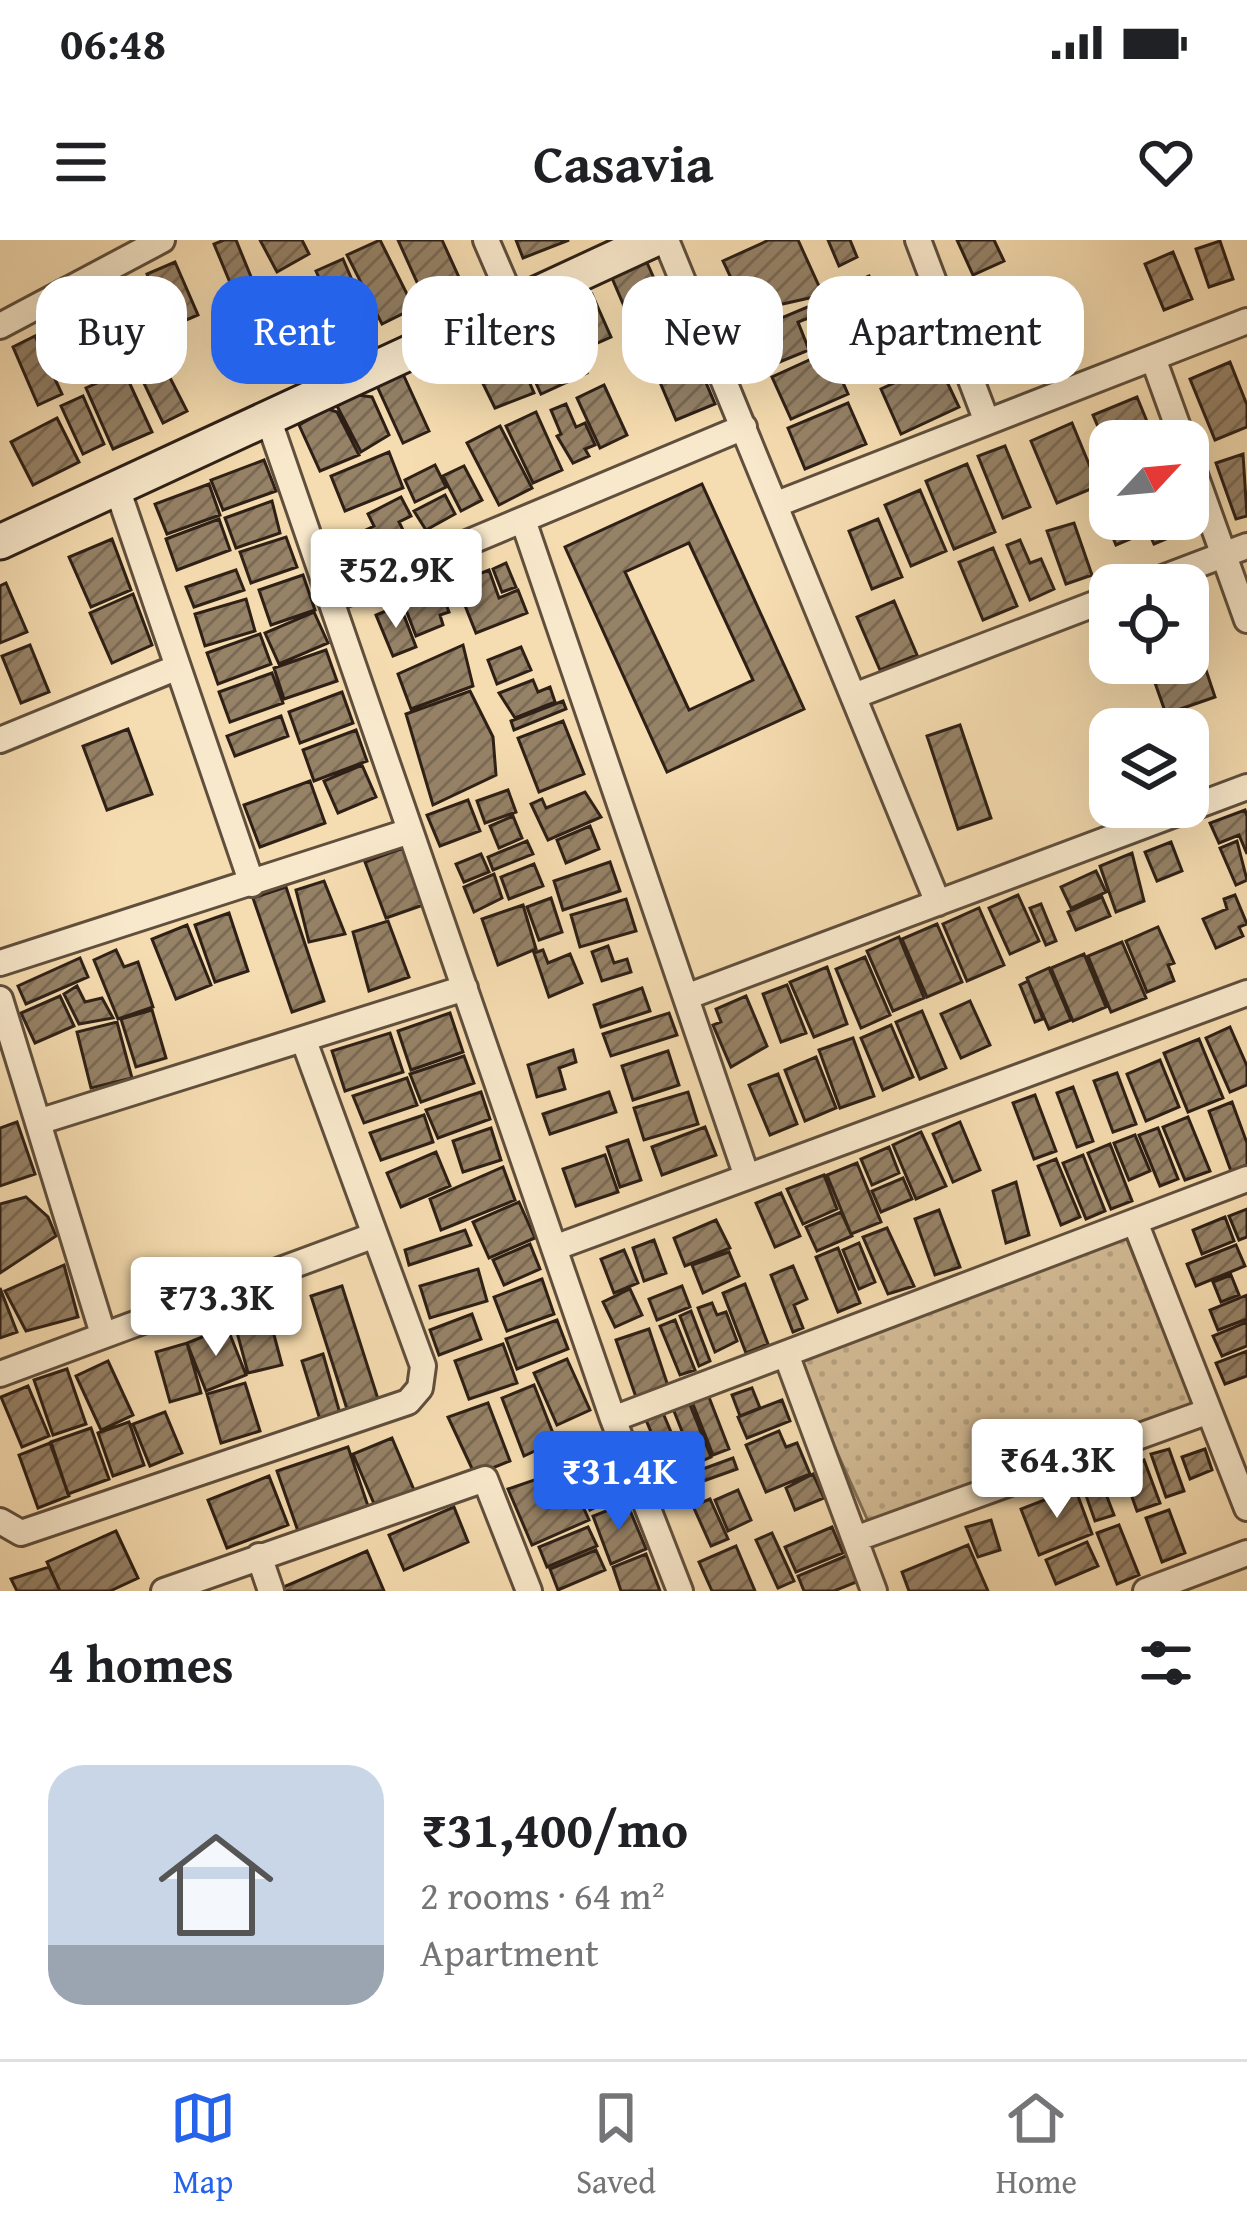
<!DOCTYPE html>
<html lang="en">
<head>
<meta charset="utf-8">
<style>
	body { margin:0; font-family:"Gentium Book Plus",serif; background:#f2f2f2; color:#202124; height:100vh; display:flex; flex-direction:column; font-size:45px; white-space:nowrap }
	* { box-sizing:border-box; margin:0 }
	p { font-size:39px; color:#757577 }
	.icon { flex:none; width:66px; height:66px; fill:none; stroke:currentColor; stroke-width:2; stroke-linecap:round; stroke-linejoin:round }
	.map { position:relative; height:1351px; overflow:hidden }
	.sheet { display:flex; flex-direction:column; background:#fff; flex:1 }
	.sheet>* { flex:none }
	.guide { position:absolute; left:36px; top:36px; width:1176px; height:108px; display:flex; gap:24px }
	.needle { width:78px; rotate:64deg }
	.tools { position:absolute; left:1089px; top:180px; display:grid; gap:24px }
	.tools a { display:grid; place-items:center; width:120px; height:120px; border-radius:24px; background:#fff; box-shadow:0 12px 48px #0002; font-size:60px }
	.price { position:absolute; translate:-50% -102px; padding:0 27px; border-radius:12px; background:#fff; color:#222; font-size:39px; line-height:78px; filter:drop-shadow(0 3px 6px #0008) }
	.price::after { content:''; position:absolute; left:50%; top:72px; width:36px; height:27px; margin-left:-18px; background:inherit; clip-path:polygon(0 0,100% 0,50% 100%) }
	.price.on { background:#2563eb; color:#fff }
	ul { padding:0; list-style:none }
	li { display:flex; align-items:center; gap:36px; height:300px; padding:0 48px }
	li span { display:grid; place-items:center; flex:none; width:336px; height:240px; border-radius:36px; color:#555 }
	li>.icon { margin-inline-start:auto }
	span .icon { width:144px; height:144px; fill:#fffc; stroke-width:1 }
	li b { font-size:51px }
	h2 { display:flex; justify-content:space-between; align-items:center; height:144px; padding:0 48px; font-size:51px }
	.pill { padding:0 42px; border-radius:36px; background:#fff; box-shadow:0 12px 48px #0002; font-size:42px; line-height:108px }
	.pill.on { background:#2563eb; color:#fff }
	.status { display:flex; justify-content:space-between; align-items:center; height:84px; padding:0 60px; background:#fff; direction:ltr }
	.status svg { height:33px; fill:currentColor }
	header { display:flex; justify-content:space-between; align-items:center; height:156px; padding:0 48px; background:#fff; font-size:54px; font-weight:600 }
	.menu { display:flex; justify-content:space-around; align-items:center; height:168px; border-top:3px solid #e0e0e0; background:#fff; font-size:33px; color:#757577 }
	.menu a { display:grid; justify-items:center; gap:6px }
	.menu .on { color:#2563eb }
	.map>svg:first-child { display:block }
	.park { fill:url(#park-dots); stroke:#816e56; stroke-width:3 }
	.building { fill:url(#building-hatch); stroke:#2e2016; stroke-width:3; fill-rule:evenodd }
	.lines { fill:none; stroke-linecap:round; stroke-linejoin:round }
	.street-casing { stroke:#604f3d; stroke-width:30 }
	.secondary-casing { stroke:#2e2016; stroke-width:39 }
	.street { stroke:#f9e9cc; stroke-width:24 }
	.secondary { stroke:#f9e9cc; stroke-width:33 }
</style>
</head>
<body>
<div class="status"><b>06:48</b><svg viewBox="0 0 49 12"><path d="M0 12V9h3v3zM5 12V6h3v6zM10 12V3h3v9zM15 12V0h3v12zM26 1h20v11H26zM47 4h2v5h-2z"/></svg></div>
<header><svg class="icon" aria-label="menu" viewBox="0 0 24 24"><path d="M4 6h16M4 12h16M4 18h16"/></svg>Casavia<svg class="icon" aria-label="heart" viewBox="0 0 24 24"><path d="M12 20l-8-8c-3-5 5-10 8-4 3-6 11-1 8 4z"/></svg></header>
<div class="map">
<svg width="1247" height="1351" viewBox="0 0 1247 1351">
	<defs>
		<pattern id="park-dots" width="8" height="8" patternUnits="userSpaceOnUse" patternTransform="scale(3)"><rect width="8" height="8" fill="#d4bd97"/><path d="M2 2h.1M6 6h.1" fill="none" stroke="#b6a281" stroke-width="1.8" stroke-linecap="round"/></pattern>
		<pattern id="building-hatch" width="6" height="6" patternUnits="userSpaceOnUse" patternTransform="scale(3)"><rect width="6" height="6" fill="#968267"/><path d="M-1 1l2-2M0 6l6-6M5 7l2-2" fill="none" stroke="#7b6a54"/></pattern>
	</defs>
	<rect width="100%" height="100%" fill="#f6ddb1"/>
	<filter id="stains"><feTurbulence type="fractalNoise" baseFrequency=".00167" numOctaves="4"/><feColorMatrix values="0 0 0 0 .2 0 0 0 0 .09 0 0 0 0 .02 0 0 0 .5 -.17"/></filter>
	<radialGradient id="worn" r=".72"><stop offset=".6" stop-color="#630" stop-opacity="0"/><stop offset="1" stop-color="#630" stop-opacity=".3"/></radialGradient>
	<path class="park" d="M1124,992L1196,1171L877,1301L790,1108Z"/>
	<path class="building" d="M224,0H236L256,49L236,57L214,4Z
		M260,0H302L309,14L277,32Z
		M380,0L414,68L382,84L347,15Z
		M398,0H442L462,44L425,60Z
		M516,0H569L523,18Z
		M769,0H798L823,55L747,72L723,21Z
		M828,0H850L857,17L839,26Z
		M957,0H994L1004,21L973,35Z
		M1220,1L1233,39L1209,47L1196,9Z
		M1173,12L1192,59L1164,70L1145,24Z
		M644,16L678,92L642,108L609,31Z
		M343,19L371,84L345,96L316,31Z
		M175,22L198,75L170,87L147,34Z
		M869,36L881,62L856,73L844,47Z
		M297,43L327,106L307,115L278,52Z
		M142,44L170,108L140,121L112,57Z
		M592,54L611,97L584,109L565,65Z
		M274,56L297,103L275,114L252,67Z
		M98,59L125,120L100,131L73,71Z
		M554,63L587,133L541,154L509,84Z
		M810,66L814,76L798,82L809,110L765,128L750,91Z
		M1015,75L1036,119L1008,132L988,87Z
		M910,76L927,113L904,123L888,86Z
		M68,78L91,123L64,138L41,92Z
		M504,83L534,153L495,168L463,103Z
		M35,96L62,154L38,165L13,107Z
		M887,100L900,127L871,140L858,113Z
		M690,105L715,164L676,180L651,121Z
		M829,111L848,154L791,179L772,137Z
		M1230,122L1247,165V187L1215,200L1190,139Z
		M938,123L959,167L901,194L881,149Z
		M163,124L187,171L163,183L140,135Z
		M124,131L152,192L113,209L86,148Z
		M403,134L429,191L403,203L377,146Z
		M604,145L627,195L600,208L577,158Z
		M357,155L372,157L389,195L361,212L337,166Z
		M83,156L104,204L83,214L61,166Z
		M1137,157L1155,201H1110V215L1093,175Z
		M848,163L866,204L805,229L788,188Z
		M566,164L576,187L585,183L595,205L585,209L589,216L573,223L557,196L561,194L551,170Z
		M328,169L337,172L359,215L320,231L299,185Z
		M536,172L562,230L533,243L506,186Z
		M57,178L79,222L33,245L11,202Z
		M1072,183L1098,246L1057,263L1031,201Z
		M500,186L532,248L499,265L467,203Z
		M1005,206L1030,267L1003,278L978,216Z
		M389,212L403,248L345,271L331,236Z
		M1243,214L1247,276L1236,279L1216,223Z
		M264,220L276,251L223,270L211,240Z
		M967,224L995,292L954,309L926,241Z
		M435,225L446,247L415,262L405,240Z
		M464,226L482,260L461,271L443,236Z
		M209,244L220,275L167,294L155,264Z
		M702,244L804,469L667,532L565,307ZM689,303L753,440L689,470L625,332Z
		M920,250L946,311L911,326L885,265Z
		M445,255L455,274L426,290L414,271Z
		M401,257L411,276L399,282L409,302L380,317L366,290L374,286L368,274Z
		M272,261L280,293L236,308L225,278Z
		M1110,274V279H1135L1142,294L1116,305L1104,276Z
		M219,279L230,310L177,330L166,299Z
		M878,279L902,337L872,349L849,291Z
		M1143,279H1180L1185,291L1154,304Z
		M1074,283L1092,335L1066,344L1047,291Z
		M286,297L297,327L251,343L240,312Z
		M112,299L131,350L91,367L69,317Z
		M1020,300L1030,323L1041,319L1054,349L1030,360L1007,305Z
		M993,308L1017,366L983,380L959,322Z
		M506,323L516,347L502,352L493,329Z
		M236,330L244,350L194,367L186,347Z
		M489,330L499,358L518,350L527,373L476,393L456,343Z
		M303,335L315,370L271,385L259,350Z
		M6,343L27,392L0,403V346Z
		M440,348L449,372L440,375L443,385L416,396L403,362Z
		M133,354L152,405L112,423L90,373Z
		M246,359L255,391L205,406L195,374Z
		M894,361L917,415L880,430L857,377Z
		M400,365L416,407L393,416L376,375Z
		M314,372L328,403L279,424L265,393Z
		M260,394L271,424L218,444L207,413Z
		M1195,397L1215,457L1166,474L1148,423H1188V400Z
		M30,405L49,452L21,463L2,416Z
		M463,405L473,446L411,469L398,434Z
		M521,407L531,430L497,444L488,420Z
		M326,410L337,441L284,459L274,428Z
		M272,433L283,463L230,482L219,452Z
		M533,440L538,452L550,447L555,462L515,478L499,453Z
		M470,451L493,497L496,535L433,565L406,474Z
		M342,452L353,483L300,503L289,472Z
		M563,461L566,469L514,490L511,481Z
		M281,476L288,496L235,516L227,496Z
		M563,481L584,534L539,552L518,498Z
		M960,485L991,578L958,589L927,496Z
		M128,489L152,554L107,570L83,506Z
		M356,490L367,521L314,541L303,510Z
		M362,525L376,557L338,573L324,541Z
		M310,541L325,583L260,607L244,565Z
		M508,550L516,572L485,583L477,561Z
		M585,552L601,577L548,600L531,564L542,559L546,568Z
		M468,560L480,591L440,606L427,575Z
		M1245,570L1247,576V614L1239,595L1219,603L1210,583Z
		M513,576L522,598L499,608L490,586Z
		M590,586L599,609L566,623L557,600Z
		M527,601L533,614L493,630L488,617Z
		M1237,601L1247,640L1236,645L1220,608Z
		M1171,602L1182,631L1157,641L1145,612Z
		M403,608L423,665L386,678L365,622Z
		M1132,613L1144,661L1116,672L1100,626Z
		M481,614L489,632L464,642L456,624Z
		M610,622L620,651L563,670L554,641Z
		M534,624L543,646L509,659L501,637Z
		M1096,631L1106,652L1071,668L1061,647Z
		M494,634L502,658L474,672L464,647Z
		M324,641L345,694L309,702L296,650Z
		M286,647L324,761L292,772L253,658Z
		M1018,655L1039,701L1010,714L989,668Z
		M1235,655L1247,684L1239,687L1243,696L1216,708L1203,679L1227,669L1224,659Z
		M1102,657L1110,676L1076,690L1068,672Z
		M551,658L562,692L539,700L527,667Z
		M626,659L636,691L580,707L571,675Z
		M1041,664L1056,701L1046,705L1030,668Z
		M523,665L536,709L498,725L482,679Z
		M979,668L1004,725L967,741L943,684Z
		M229,673L248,731L215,742L195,685Z
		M388,681L409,737L369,751L353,692Z
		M937,684L962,742L927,757L902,699Z
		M187,685L211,745L176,759L152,699Z
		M1158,687L1174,723L1168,725L1174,741L1147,752L1126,701Z
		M899,697L924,758L893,771L867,711Z
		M1122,702L1146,758L1111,772L1088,716Z
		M608,706L614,723L627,719L631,732L602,741L592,712Z
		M116,710L124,727L138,722L153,767L118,779L94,720Z
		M543,710L548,723L570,714L582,743L549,757L534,713Z
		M1084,714L1106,767L1073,781L1051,728Z
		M865,717L890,775L861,788L836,729Z
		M80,718L88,737L26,764L18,746Z
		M827,727L847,784L814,797L790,742Z
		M1049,728L1071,780L1049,789L1027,738Z
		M1028,741L1043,779L1035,782L1020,745Z
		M787,745L806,793L781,802L763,754Z
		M77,746L85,762L102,758L113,778L79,784L64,754Z
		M642,748L650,771L601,787L594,765Z
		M60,756L74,786L35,803L21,773Z
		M746,756L767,806L731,827L713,785L721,782L716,769Z
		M970,761L990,805L961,818L941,774Z
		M152,770L166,818L136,827L121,779Z
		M922,771L946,828L920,839L896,782Z
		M450,773L463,812L411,830L398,791Z
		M669,773L677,795L611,816L603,794Z
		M117,782L132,838L91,848L77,792Z
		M891,785L913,837L883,850L861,798Z
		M1230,787L1247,826V845L1230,852L1206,798Z
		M390,793L403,832L345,851L332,811Z
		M853,798L874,856L840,868L819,810Z
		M1199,799L1223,858L1188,872L1164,813Z
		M573,810L576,822L559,828L565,849L537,857L528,825Z
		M668,811L679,845L633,860L622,826Z
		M464,816L474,843L421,862L410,834Z
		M816,817L836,868L805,881L785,830Z
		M1160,820L1179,867L1146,881L1127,834Z
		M1117,833L1136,884L1113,892L1094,841Z
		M778,834L797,884L770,895L749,845Z
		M407,838L417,865L364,883L353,856Z
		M1073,847L1093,901L1077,907L1057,853Z
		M481,852L490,879L438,898L426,870Z
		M609,852L616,872L550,894L543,874Z
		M688,852L698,884L644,900L634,868Z
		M1035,855L1056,911L1034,919L1013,863Z
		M1232,862L1247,903V925L1231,931L1209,871Z
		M424,875L433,902L381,920L370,893Z
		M1188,877L1210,931L1185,940L1163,887Z
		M17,882L35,934L0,946V888Z
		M960,882L980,930L953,942L933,894Z
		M705,887L716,915L662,935L652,907Z
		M491,888L501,920L463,932L453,901Z
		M1158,888L1178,939L1160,946L1139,895Z
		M921,892L946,946L916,959L893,905Z
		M1135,895L1150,931L1129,940L1114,903Z
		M628,900L641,940L620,947L607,907Z
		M1110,904L1132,961L1111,969L1088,913Z
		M889,907L899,933L872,945L861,919Z
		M436,912L450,946L401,967L387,933Z
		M605,915L618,952L576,966L563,929Z
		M1083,915L1105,971L1086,979L1063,923Z
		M1056,919L1080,977L1061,985L1038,926Z
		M857,923L881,982L851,994L827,935Z
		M503,927L515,960L441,990L430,959Z
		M824,935L837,969L803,984L787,949Z
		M903,938L912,959L881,972L872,951Z
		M1016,942L1029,995L1006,1003L993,951Z
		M781,953L800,996L775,1007L756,963Z
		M26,957L48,977L56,996L0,1033V964Z
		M519,962L535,998L489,1018L473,982Z
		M1247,969V997L1239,1000L1229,976Z
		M939,970L960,1027L935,1035L915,979Z
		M841,972L852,996L817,1011L806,987Z
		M1225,977L1234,1001L1202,1014L1193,990Z
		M716,980L730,1008L685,1026L674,998Z
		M887,988L914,1046L888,1054L863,997Z
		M465,990L471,1005L409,1025L405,1010Z
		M654,1000L666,1033L644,1041L633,1008Z
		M859,1003L875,1042L859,1049L843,1010Z
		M530,1004L540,1029L504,1045L493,1020Z
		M1236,1005L1245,1026L1196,1046L1187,1024Z
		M838,1008L860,1063L838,1072L816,1017Z
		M624,1010L638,1043L614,1053L601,1019Z
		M729,1012L739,1036L703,1053L692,1025Z
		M64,1025L78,1077L26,1091L5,1051Z
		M793,1026L807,1059L794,1065L803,1088L793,1092L771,1035Z
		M478,1029L487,1061L430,1078L420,1046Z
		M1231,1035L1239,1055L1221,1062L1213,1042Z
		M542,1039L554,1074L507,1091L494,1057Z
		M745,1044L768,1104L746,1113L723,1053Z
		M342,1046L378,1159L347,1169L311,1056Z
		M682,1046L690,1067L657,1080L649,1059Z
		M0,1048L17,1092L0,1098Z
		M630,1049L642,1075L615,1087L603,1062Z
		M1247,1055V1079L1218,1090L1210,1070Z
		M712,1063L717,1075L726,1072L737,1101L715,1112L698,1068Z
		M691,1071L710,1121L699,1126L680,1076Z
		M472,1074L481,1099L439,1115L430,1090Z
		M269,1076L282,1125L248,1133L235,1085Z
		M557,1080L568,1109L517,1129L506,1099Z
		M675,1080L695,1130L680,1135L660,1086Z
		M1247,1082V1106L1222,1116L1213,1096Z
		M227,1087L246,1135L206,1151L187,1103Z
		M649,1089L668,1146L636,1157L616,1100Z
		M187,1103L201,1153L170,1162L156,1112Z
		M503,1104L517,1143L469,1159L455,1121Z
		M1247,1111V1136L1225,1144L1216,1123Z
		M323,1114L341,1177L321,1183L302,1121Z
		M567,1119L590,1170L557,1185L534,1133Z
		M108,1121L133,1175L101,1190L76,1136Z
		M67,1129L86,1184L53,1195L34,1140Z
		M245,1143L260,1191L221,1203L207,1154Z
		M534,1145L556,1201L524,1216L502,1158Z
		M28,1146L49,1196L22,1207L1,1157Z
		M752,1148L760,1168L740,1176L732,1155Z
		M707,1152L729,1209L713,1215L691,1159Z
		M688,1160L711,1217L695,1224L672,1166Z
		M782,1160L790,1181L747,1198L738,1177Z
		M488,1163L510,1221L475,1235L448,1177Z
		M165,1172L182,1213L150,1226L133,1184Z
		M663,1173L679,1211L662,1218L646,1180Z
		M129,1182L144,1225L113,1236L98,1193Z
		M91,1188L109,1239L68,1254L51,1202Z
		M779,1191L786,1207L797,1203L810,1234L766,1252L746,1205Z
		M597,1197L624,1253L590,1270L564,1211Z
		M392,1198L414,1250L375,1266L353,1214Z
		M50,1203L69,1256L38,1268L19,1215Z
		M348,1207L369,1269L299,1294L277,1231Z
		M1169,1209L1184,1251L1166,1257L1151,1214Z
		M1205,1209L1212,1230L1190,1239L1182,1217Z
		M733,1218L737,1229L681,1249L678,1238Z
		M1144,1220L1160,1263L1137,1271L1122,1229Z
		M566,1229L589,1280L532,1305L508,1249Z
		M813,1234L824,1258L795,1270L786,1248Z
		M269,1236L288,1285L227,1308L208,1260Z
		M1101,1241L1114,1275L1095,1281L1083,1247Z
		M1075,1248L1092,1294L1039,1315L1021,1269Z
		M738,1250L751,1280L728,1291L715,1260Z
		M710,1259L728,1299L711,1306L693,1266Z
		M627,1263L646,1309L611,1324L593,1276Z
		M454,1267L468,1302L404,1330L389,1295Z
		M1169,1270L1185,1313L1162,1322L1146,1278Z
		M991,1280L1000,1310L978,1317L966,1287Z
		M1119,1285L1139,1335L1117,1344L1097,1293Z
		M588,1287L597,1306L547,1327L539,1307Z
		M832,1287L843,1313L796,1332L785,1307Z
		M116,1291L138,1338L110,1351H60L47,1322Z
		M772,1293L794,1341L778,1348L756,1300Z
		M1087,1302L1098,1326L1056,1344L1046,1320Z
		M968,1305L988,1351H909L902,1332Z
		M736,1306L755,1351H712L699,1322Z
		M596,1310L605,1330L558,1350L550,1329Z
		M367,1311L384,1351H282L281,1348Z
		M646,1314L660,1351H621L613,1327Z
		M848,1315L859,1341L834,1351H804L798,1336Z
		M49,1327L60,1351H17L11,1339Z"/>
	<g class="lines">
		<defs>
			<path id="street" d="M486,0L514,65
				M666,0L938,663
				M918,0L987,182
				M0,86L162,0
				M1153,118L1183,201
				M268,178L613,1179L680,1351
				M1188,215L1247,380
				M117,248L252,644
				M777,264L1247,81
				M523,280L747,937
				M1144,345L1247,306
				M331,360L744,187
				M854,456L1110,358
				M0,500L178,427
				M0,723L410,591
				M686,757L1247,547
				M0,759L103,1094
				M38,882L465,748
				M1135,982L1247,1268
				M554,1008L1247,753
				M786,1114L874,1351
				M0,1134L375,995
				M613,1179L1247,939
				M0,1281L21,1293L408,1162L420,1148L423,1126L304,801
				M855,1299L1209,1171
				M259,1316L271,1351
				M164,1351L485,1239L529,1351
				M1146,1351L1247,1313"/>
			<path id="secondary" d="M0,302L653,0"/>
		</defs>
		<use href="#street" class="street-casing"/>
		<use href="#secondary" class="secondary-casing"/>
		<use href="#street" class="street"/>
		<use href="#secondary" class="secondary"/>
	</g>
	<rect width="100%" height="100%" filter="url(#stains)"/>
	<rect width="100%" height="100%" fill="url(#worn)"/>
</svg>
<div class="tools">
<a><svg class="needle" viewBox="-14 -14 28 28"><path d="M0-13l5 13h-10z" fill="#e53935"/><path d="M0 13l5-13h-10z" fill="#757577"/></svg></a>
<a><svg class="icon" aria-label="locate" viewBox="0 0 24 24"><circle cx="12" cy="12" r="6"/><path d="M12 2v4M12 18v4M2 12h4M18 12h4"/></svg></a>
<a><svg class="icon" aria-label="layers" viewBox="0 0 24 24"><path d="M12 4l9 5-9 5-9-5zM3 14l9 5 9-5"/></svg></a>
</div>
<b class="price" style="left:396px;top:391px">₹52.9K</b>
<b class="price" style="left:216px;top:1119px">₹73.3K</b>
<b class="price" style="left:1057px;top:1281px">₹64.3K</b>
<b class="price on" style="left:619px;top:1293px">₹31.4K</b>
<div class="guide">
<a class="pill">Buy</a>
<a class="pill on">Rent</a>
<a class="pill">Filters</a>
<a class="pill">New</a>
<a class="pill">Apartment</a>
</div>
</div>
<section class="sheet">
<h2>4 homes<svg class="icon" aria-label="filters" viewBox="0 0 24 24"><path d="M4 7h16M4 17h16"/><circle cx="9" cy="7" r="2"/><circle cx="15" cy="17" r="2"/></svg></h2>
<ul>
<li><span style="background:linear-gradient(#c9d6e8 75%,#9aa5b1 0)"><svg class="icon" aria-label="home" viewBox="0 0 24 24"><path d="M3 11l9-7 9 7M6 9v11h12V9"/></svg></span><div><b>₹31,400/mo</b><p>2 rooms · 64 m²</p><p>Apartment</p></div></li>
</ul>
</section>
<nav class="menu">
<a class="on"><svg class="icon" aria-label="map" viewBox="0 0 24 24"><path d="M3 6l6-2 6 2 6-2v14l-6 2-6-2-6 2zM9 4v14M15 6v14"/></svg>Map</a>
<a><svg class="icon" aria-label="saved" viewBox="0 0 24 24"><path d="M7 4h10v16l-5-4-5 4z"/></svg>Saved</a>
<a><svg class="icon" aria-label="home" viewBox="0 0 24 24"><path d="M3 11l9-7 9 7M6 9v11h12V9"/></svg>Home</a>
</nav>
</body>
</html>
